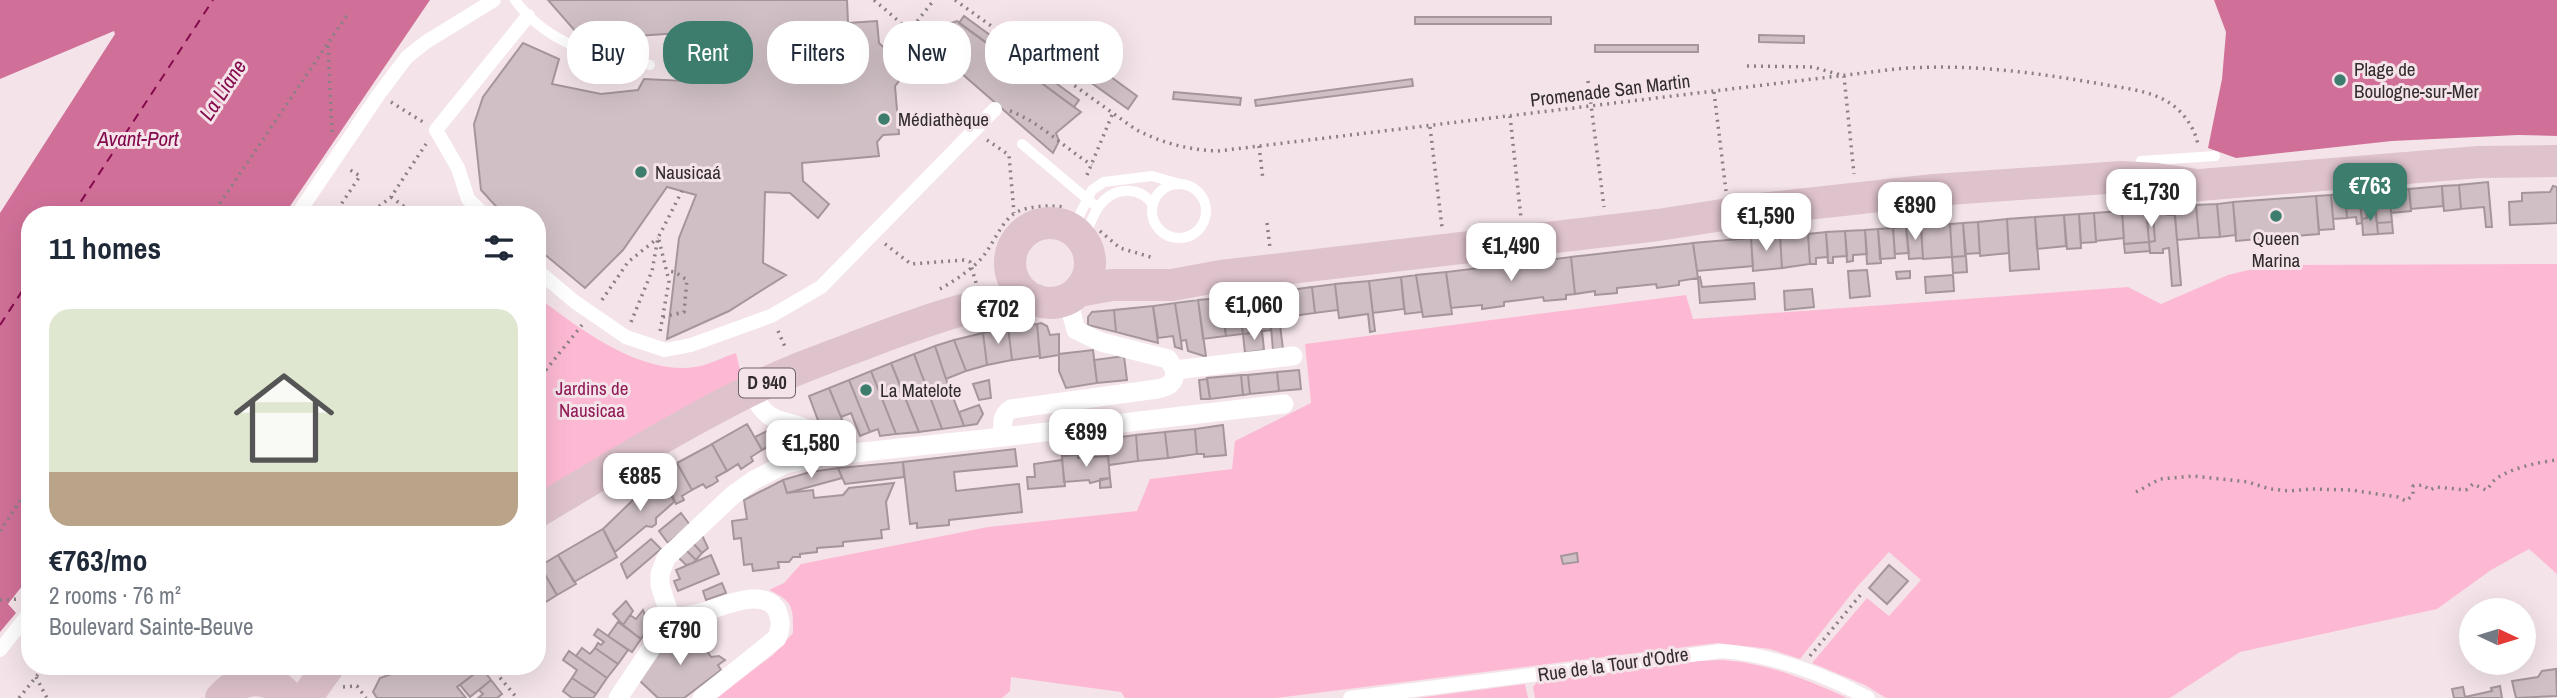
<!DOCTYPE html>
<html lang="en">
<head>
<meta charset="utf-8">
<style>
	body { margin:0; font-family:"Archivo Narrow",sans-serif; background:#f6f6f7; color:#1f2937; height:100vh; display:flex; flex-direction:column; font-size:26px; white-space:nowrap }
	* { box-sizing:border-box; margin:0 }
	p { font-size:23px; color:#747a83 }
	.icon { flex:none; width:38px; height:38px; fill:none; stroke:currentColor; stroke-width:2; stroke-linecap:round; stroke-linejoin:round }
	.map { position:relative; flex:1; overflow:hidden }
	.drawer { position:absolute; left:21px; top:206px; width:525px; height:469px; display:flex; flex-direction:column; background:#fff; border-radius:28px; box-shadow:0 7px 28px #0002 }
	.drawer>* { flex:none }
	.hud { position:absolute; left:567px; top:21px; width:665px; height:63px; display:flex; gap:14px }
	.needle { width:46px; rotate:94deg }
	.controls { position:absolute; left:2459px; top:598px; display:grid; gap:14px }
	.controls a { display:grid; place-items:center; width:77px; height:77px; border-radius:50%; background:#fff; box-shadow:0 7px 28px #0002; font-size:35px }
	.price { position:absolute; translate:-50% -60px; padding:0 16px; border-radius:14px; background:#fff; color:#222; font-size:23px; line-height:46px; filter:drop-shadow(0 2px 4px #0008) }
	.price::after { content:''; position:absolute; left:50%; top:42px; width:21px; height:16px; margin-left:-10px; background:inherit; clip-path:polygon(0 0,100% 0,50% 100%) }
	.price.current { background:#3c7d6d; color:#fff }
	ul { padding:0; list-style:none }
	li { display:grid; align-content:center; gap:14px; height:371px; padding:0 28px }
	li span { display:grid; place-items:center; height:217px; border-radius:21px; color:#555 }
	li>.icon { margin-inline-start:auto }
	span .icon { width:126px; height:126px; fill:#fffc; stroke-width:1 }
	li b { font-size:30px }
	h2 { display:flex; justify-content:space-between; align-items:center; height:84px; padding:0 28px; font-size:30px }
	.tag { padding:0 24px; border-radius:28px; background:#fff; box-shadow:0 7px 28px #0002; font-size:24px; line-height:63px }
	.tag.current { background:#3c7d6d; color:#fff }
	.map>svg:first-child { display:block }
	.green { fill:#fdb9d3 }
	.water { fill:#d07098 }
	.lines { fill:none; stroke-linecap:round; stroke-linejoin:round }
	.ferry { stroke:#840a4d; stroke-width:2; stroke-dasharray:9 7; stroke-linecap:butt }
	.building { fill:#d0c0c5; stroke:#a5969b; stroke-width:2 }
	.path { stroke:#8a8083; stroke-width:3.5; stroke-dasharray:2 5; stroke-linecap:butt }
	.service { stroke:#fff; stroke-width:10 }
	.pedestrian { stroke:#fff; stroke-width:14 }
	.minor { stroke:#fff; stroke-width:19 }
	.primary { stroke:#dec2cc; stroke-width:32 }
	.poi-dot { fill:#3c7d6d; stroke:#f4e4e9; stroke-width:2.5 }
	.labels { text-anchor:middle; stroke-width:6; stroke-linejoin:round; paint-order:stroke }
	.shield { fill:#f4e4e9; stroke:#6c6366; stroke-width:2 }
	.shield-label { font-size:18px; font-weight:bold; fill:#322c2e }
	.poi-label { font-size:19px; fill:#322c2e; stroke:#f4e4e9; text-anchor:start }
	.street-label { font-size:19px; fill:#322c2e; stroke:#f4e4e9 }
	.park-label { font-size:19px; fill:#8f1a56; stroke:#f4e4e9 }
	.water-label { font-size:21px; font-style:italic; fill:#840a4d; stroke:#f4e4e9 }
</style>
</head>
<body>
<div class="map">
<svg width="2557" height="698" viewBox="0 0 2557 698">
	<rect width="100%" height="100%" fill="#f4e4e9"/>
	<path class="green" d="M2557,264V574L2529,549L2491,570L2437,609L2240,652L2170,698H1886L1865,685L1812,663L1867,598L1889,616L1921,580L1889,552L1856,588L1800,659L1770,649L1717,643L1276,698H1125L1121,692L1011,677L1010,691L1002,698H716L773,655L793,633C793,607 794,602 769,590L784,583L801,564L988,527L1137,511L1150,479L1232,469L1235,441L1311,403L1305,344L1686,295L1693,319L2128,287L2161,304L2228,275L2269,265Z
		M537,297C580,328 638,375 695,367C709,365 723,357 736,353L742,378L537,495Z
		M1723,660C1767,663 1808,680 1847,698H1535L1533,687L1537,682L1699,661Z
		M1525,684L1528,698H1417Z"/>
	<path class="water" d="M0,0H430L284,215H30V576L8,604L16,613L0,632V213L115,34L114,31L0,79Z
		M2214,0H2557V136L2518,135L2392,141L2236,158L2208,148L2222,79L2226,32Z"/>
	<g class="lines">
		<path class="ferry" d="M72,215L213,0
			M0,325L30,279"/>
	</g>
	<path class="building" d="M548,0H847L848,23L877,21L879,43L900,62L895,68L904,75L895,86L899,134L883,135L877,142L879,156L802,163L803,181L829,204L818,218L790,193L765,192L763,263L786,275L729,311L667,339L679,238L696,195L667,187L623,250L585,288L537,248V215H504L481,190L474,124L483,97L523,43L559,59L552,84L601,94L638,90L644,79L705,82L700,51L680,33L623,37L622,34H618L620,54L576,32Z
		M964,16L1079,100L1074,107L959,23Z
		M1415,17H1551V24H1415Z
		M957,21L1081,112L1056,133L1059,141L1053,153L930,46L948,24Z
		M1759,35L1804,36V43L1759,42Z
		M1595,45H1698V52H1595Z
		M1096,66L1137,96L1128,109L1086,79Z
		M1412,79L1413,86L1256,106L1255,100Z
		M1174,92L1241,98L1240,105L1173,99Z
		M2488,182L2492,227H2486L2484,207L2461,209L2459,185Z
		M2459,185L2461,209L2444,211L2442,186Z
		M2442,186L2443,206L2411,209L2409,189Z
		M2553,186L2557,187V223L2510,225L2509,202L2522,201V193L2550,192Z
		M2409,189L2411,211L2391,213L2389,190Z
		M2389,190L2392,222L2377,223L2374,191Z
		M2374,191L2375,207L2366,208L2367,218L2362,219L2359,193Z
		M2359,193L2362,223L2357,224L2356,217L2347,218L2345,194Z
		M2345,194L2347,218L2333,219L2331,195Z
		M2331,195L2334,229L2319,230L2316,196Z
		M2316,196L2319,234L2236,241L2233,202Z
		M2233,202L2236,235L2220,237L2217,204Z
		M2217,204L2220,237L2199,238L2196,205Z
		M2196,205L2199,238L2177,240L2174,207Z
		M2375,207L2378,234L2363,235L2362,219L2367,218L2366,208Z
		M2146,209L2149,242L2124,244L2122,211Z
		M2122,211L2124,238L2096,241L2094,213Z
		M2167,212V215H2175L2181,285L2172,286L2169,248L2163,249V253H2150L2149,242L2155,241L2153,213Z
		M2094,213L2096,242L2081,243L2079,214Z
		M2079,214L2081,248L2067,249L2064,215Z
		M2064,215L2066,246L2037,249L2035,217Z
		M2153,216L2155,241L2149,242L2147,217Z
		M2035,217L2039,269L2010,271L2007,219Z
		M2007,219L2009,253L1980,256L1978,222Z
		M1978,222L1980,253L1965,254L1963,223Z
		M2392,222L2393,233L2378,234L2377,223Z
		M1963,223L1966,256L1952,257L1950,224Z
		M1950,224L1952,257L1923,259L1921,226Z
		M1921,226L1923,258L1909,259L1906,227Z
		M1906,227L1909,253L1895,254L1893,228Z
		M1893,228L1895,258L1880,259L1878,229Z
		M1878,229L1881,263L1867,264L1865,230Z
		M1865,230L1867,254L1853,255V261L1847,262L1845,231Z
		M1845,231L1847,256L1833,257V263H1828L1826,232Z
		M1826,232L1828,257L1816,258V264H1810L1808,234Z
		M1808,234L1810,264L1782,268L1780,236Z
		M1780,236L1782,268L1753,271L1751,238Z
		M1751,238L1753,266L1697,271L1693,243Z
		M2149,242L2150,251L2125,253L2124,244Z
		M1693,243L1698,278L1679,281V285L1657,288L1656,284L1617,288V293L1595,295V291L1575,294L1571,257Z
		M1966,256L1967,272L1953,273L1952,257Z
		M1571,257L1575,294L1566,295V299L1544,301L1543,297L1504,302V306L1482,309V305L1451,308L1446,272Z
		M1867,270L1870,296L1850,298L1848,271Z
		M1910,271V278L1897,279L1896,272Z
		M1446,272L1452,314L1423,317L1416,275Z
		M1416,275L1422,312L1405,314L1401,277Z
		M1953,275L1954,291L1926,293L1925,277Z
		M1401,277L1404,309L1373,313L1369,281Z
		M1700,277L1702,287L1754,283L1755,299L1700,303L1698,278Z
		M1369,281L1375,331L1370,332L1368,314L1339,318L1335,284Z
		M1335,284L1338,310L1315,313L1312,287Z
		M1312,287L1315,313L1292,316L1290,290Z
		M1812,289L1814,307L1785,310L1784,291Z
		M1290,290L1293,324L1271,327L1267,292Z
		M1267,292L1271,330L1243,334L1238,296Z
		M1238,296L1243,334L1226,336L1221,298Z
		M1221,298L1226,336L1203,339L1198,300Z
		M1198,300L1206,356H1204L1188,351L1186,340L1181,341L1175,303Z
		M1175,303L1181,341L1182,349L1175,347L1173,336L1158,338L1153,306Z
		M1153,306L1158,343L1116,332L1114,310Z
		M1114,310L1116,332L1088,325V317L1092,312Z
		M1041,323L1047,326L1050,335L1059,334V355L1040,358L1037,324Z
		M1037,324L1040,356L1012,360L1008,327Z
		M1280,325L1283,349L1273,350L1271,327Z
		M1008,327L1012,360L987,365L983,333Z
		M1262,331L1264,350L1245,353L1243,334Z
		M983,333L987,365L966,371L954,340Z
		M954,340L966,371L946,379L935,346Z
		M935,346L946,379L964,426L942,429L914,354Z
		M1093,350L1097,383L1066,388L1059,371V354Z
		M914,354L942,429L919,432L891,363Z
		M1124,356L1127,380L1097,383L1094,360Z
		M891,363L919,432L896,434L871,371Z
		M1299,370L1301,389L1279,391L1277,372Z
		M871,371L896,434L880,436L878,429L870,432L849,380Z
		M1277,372L1279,391L1250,394L1248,375Z
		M1241,375H1248L1250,394L1243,395Z
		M1241,375L1243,395L1210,399L1207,378Z
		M1207,379L1210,399H1201L1199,380Z
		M849,380L870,432L860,436L851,413L841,417L829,388Z
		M989,380L991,398L979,400L973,384Z
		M829,388L841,417L848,434L819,423L809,396Z
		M979,405L983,414L977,424L964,426L959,412Z
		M747,424L762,450L751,457L753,461L741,469L738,464L727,471L712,444Z
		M1223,425L1226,455L1204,457V454H1197L1195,429Z
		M773,428L780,440L762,450L755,437Z
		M1195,429L1197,454L1168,458L1165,432Z
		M1165,432L1168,458L1138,461L1136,435Z
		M1136,435L1138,461L1109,465L1106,439Z
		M712,444L727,471L716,477L718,481L712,485L706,488L703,484L692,490L677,463Z
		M1015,449L1017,466L954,472L956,491L1019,484L1022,512L949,520V525L917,528V523L910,524L903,462Z
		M1078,455V458L1108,456L1110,478L1090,483L1089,480L1064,482L1062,456Z
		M1062,460L1065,486L1028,489L1027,477H1035L1034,464Z
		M903,462L904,477L845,484L838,468Z
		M677,463L692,490L682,496L684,500L676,504L662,472Z
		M838,468L842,478L787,493L783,480L810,472Z
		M662,472L674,502L656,518V524L652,527L646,526L615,552L603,529Z
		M1110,478L1111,487L1100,488V479Z
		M783,480L787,493L813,490L814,498L843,495L849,488L894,483L886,502L889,529L881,530L882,538L843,542V546L817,548V552L800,554V557H793L789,562H778L779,568L753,571L752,564L744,565L741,538L734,539L732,521L747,519L744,500Z
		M681,513L690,525L668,543L659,531Z
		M603,529L617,557L574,582L558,555Z
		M701,533L708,548L702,553L692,542Z
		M651,539L661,549L627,578L621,564Z
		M692,542L702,553L696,560L685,549Z
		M685,549L696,560L693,563L686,565L677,556Z
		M1577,553L1578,562L1563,564L1561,556Z
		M558,555L576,584L557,595L540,566Z
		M711,555L719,574L678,591L674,581L680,579L676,570Z
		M1889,565L1908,581L1887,604L1869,588Z
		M540,566L557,595L541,605L537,600V568Z
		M722,583L726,593L706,600L703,591Z
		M626,601L633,611L623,625L613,614Z
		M643,610L649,626L641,639L623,625L630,615L636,619Z
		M618,622L641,639L632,652L608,636Z
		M598,629L628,650L618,664L595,648L598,643L601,645L604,642L594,635Z
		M682,629L689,640L681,646L683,647L700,637H704L712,644L705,648L711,657L719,656L725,660L718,665L721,670L684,698H658L639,680L670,634Z
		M582,648L590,654L595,648L618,664L607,678L576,656Z
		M569,651L607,678L596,694L572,678L577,670L563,660Z
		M412,667H481L482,668L457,687L466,698H377L373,692L380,678Z
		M482,668L491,680L470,697L460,685Z
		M2556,669L2557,696L2516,698L2512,681L2538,677L2542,671Z
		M572,678L596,694L593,698H572L563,691Z
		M491,680L502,694L497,698H478L483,694L479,690Z
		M2500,686L2502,698H2454L2452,689L2463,687L2465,697L2492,691L2491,688Z"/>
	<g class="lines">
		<path class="path" d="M874,0L909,30
			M955,0L1135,129C1161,143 1189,150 1218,151L1896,69C1965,63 2033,72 2101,84C2122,88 2149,90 2168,102C2183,111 2195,128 2198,145
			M328,46L332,133
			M891,54L934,0
			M1747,66L1813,67L1844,76L1854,174
			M1588,81L1604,207
			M1714,92L1726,191
			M391,102L423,122
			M1010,111C1042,123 1064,148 1092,165
			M1510,116L1521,218
			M1430,127L1442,227
			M987,140L1009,155L1014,213
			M1259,146L1263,180
			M1087,175L1112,115
			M391,197L416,215
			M212,215L347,15
			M334,215L360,176L347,168
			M368,215L391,197L426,144
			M1267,223L1270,248
			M1100,231L1120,248L1154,258
			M659,240L669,281L660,332
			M885,244L911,264L964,260L970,262L976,283
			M940,289C954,281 968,272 980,260C991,248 997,231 1008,219C1019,205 1049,205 1065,207
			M602,300L628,262L658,238
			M663,317L684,312L687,280L675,272L667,271
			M631,322L652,271L658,238L682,191
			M778,331L786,349
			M537,381L582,325
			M2136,492L2160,479L2194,476L2248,482L2270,489L2290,491L2310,489L2351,490L2398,497L2406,501L2413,495V486L2423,485L2430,490L2436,487L2466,490L2473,484L2486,490C2490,487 2492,481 2497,478C2512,468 2539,462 2557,460
			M0,531L30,486
			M0,600L19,599
			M1810,656L1862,593
			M491,667L517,698
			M36,677L47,698
			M343,687L357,686L366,698
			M19,698L44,667"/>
		<path class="service" d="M515,0C545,42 600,60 650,65
			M1022,144L1098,208
			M2141,161L2215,156
			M1152 211a27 27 0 1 1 54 0a27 27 0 1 1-54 0Z
			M1056,224L1077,220L1092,190L1104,182L1152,176L1180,184
			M1083,242C1088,230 1092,215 1100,205C1115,186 1140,186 1153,205"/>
		<path class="pedestrian" d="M297,215L379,94L407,57L426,42L494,0
			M485,215L468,199L458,168L436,130L528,16
			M537,270L575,302L626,337L665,350L691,345L771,316L821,287L995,109
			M0,650L30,612
			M1350,698L1722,651C1773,655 1823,674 1868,698"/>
		<path class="minor" d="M1175,370L1293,356
			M751,390C771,435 790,412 819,438L825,456
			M1003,437C1003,426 1000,416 1011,409L1157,389C1169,387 1175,383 1175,370L1168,359L1101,342L1076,330L1071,312L1075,295
			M671,619L660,585V574L666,558L733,495L754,480L785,464L825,456L1003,437L1284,404
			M671,619C682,617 693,615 704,612C724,606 771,584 779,616C781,623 780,631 777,638L702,698
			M618,698L671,619"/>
		<path class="primary" d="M2176,187L2479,162L2557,161
			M1010 263a40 40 0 1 1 80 0a40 40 0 1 1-80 0Z
			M1079,291L1112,285H1172L1221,276L1658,225L1761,209L1934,190L2121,177L2157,179L2197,185
			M537,512C607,470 677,427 749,391C792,369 838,354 882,337C931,319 983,299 1036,300
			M221,698C241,675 270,674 289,698
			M306,698L328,667"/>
	</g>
	<g class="poi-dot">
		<circle cx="2340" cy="80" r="7"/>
		<circle cx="884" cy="119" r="7"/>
		<circle cx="641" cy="172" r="7"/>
		<circle cx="2276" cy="216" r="7"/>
		<circle cx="866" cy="390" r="7"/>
	</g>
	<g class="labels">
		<rect class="shield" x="739" y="368.5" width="56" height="29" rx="5"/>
		<g class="shield-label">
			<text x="767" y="389">D 940</text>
		</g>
		<g class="poi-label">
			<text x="2354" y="76">Plage de<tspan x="2354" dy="22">Boulogne-sur-Mer</tspan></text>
			<text x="898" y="126">Médiathèque</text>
			<text x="655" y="179">Nausicaá</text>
			<text x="2276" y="245" text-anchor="middle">Queen<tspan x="2276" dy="22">Marina</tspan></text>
			<text x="880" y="397">La Matelote</text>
		</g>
		<g class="street-label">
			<text transform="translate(1610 90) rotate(-7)" y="7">Promenade San Martin</text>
			<text transform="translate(1613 664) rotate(-8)" y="7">Rue de la Tour d'Odre</text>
		</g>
		<g class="park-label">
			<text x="592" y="395">Jardins de<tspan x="592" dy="22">Nausicaa</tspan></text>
		</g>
		<g class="water-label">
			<text transform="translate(223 90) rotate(-57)" y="7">La Liane</text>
			<text x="138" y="146">Avant-Port</text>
		</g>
	</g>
</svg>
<div class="controls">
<a><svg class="needle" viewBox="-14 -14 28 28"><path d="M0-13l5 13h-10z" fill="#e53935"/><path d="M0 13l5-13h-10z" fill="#747a83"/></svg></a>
</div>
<b class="price current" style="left:2370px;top:223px">€763</b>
<b class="price" style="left:2151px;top:229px">€1,730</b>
<b class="price" style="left:1915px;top:242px">€890</b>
<b class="price" style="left:1766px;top:253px">€1,590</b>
<b class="price" style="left:1511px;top:283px">€1,490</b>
<b class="price" style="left:1254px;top:342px">€1,060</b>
<b class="price" style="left:998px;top:346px">€702</b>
<b class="price" style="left:1086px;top:469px">€899</b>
<b class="price" style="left:811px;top:480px">€1,580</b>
<b class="price" style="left:640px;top:513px">€885</b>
<b class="price" style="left:680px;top:667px">€790</b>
<div class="hud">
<a class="tag">Buy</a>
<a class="tag current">Rent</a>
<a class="tag">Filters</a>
<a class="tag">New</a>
<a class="tag">Apartment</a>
</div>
<section class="drawer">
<h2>11 homes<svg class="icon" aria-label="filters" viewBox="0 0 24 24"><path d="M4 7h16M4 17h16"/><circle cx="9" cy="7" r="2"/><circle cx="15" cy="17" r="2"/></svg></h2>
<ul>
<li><span style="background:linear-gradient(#dfe7d0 75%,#b9a48a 0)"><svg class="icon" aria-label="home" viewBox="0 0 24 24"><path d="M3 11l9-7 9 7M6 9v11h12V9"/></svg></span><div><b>€763/mo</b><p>2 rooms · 76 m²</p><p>Boulevard Sainte-Beuve</p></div></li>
</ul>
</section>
</div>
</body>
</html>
